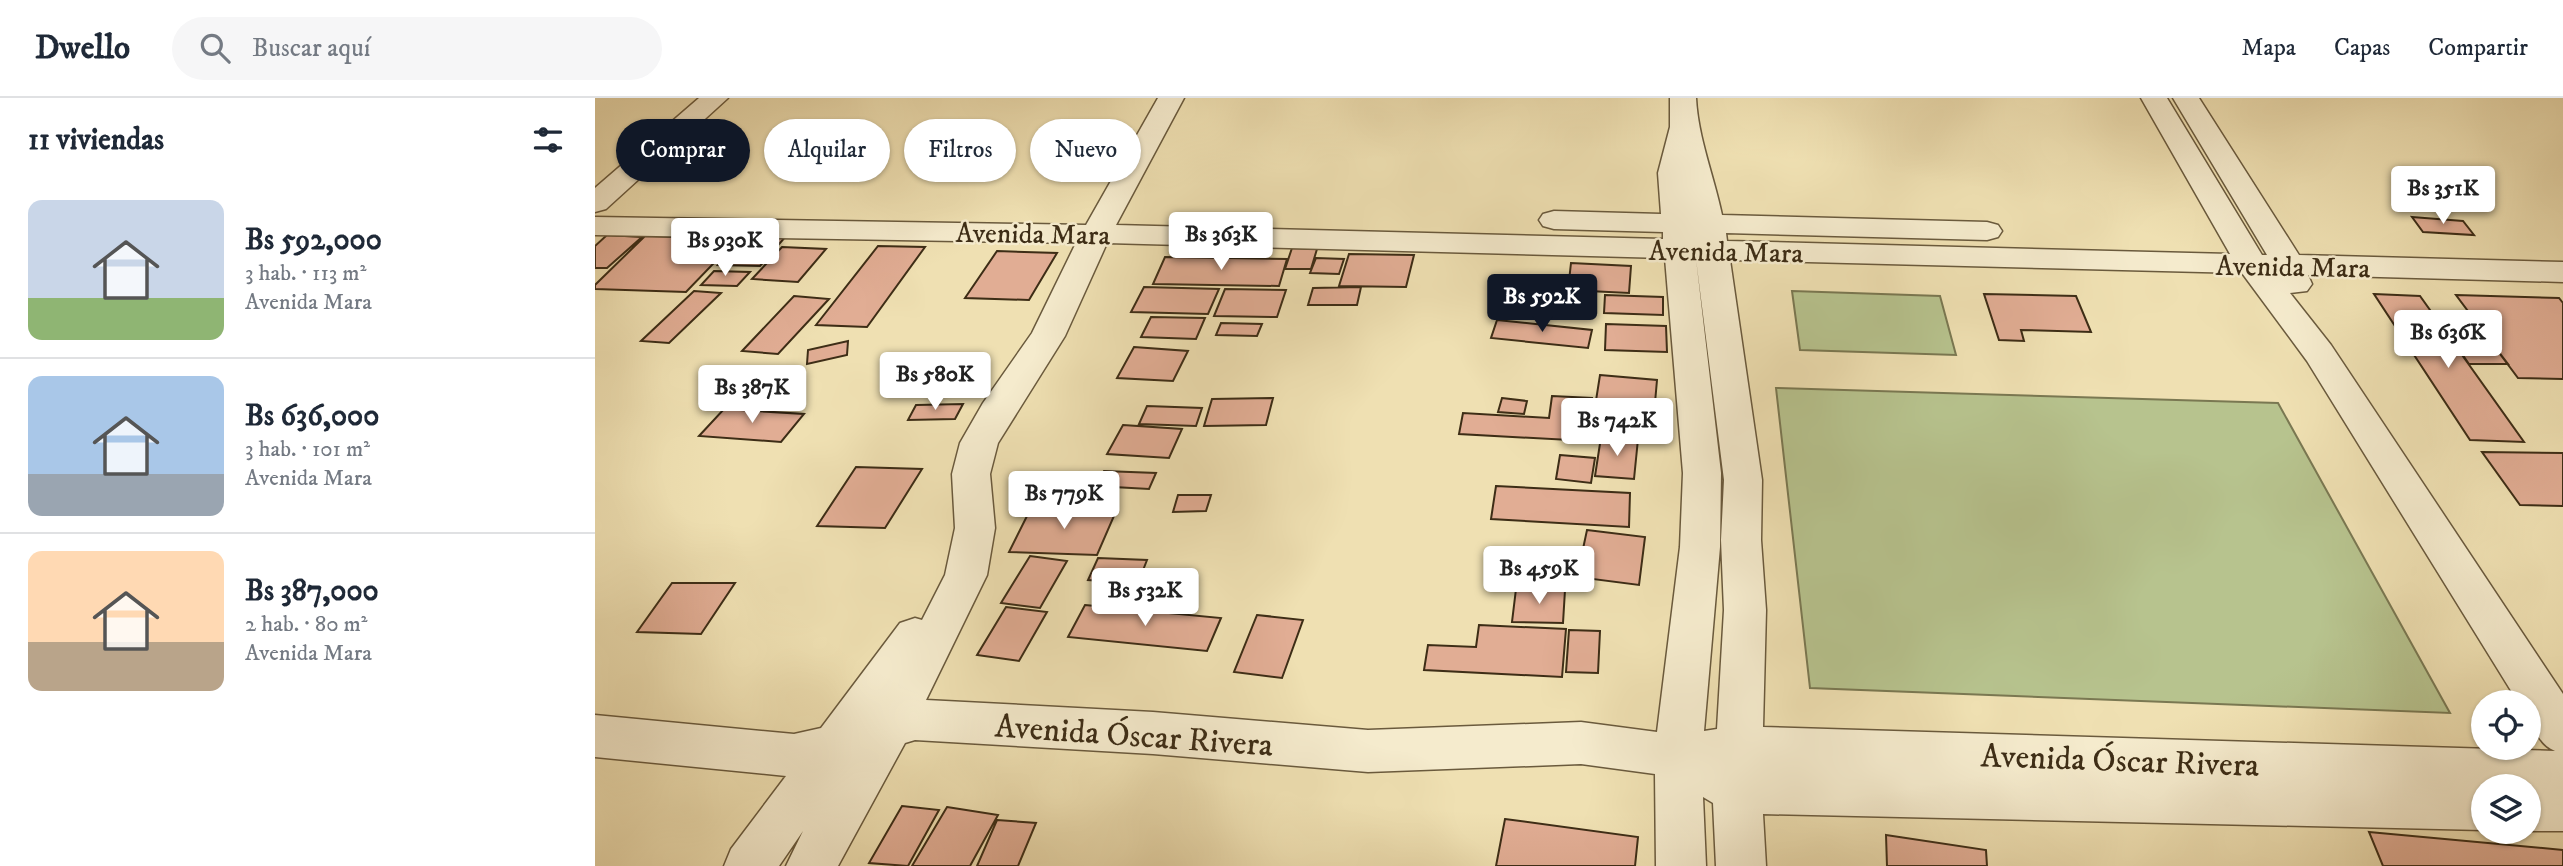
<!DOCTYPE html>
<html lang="es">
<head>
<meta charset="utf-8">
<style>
	body { margin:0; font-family:"IM FELL DW Pica",serif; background:#f6f6f7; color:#1f2937; height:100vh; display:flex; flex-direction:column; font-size:26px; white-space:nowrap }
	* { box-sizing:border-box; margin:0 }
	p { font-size:23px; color:#747a83 }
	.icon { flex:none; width:38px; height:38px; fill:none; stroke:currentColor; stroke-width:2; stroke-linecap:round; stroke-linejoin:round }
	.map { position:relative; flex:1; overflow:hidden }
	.panel { display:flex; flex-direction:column; background:#fff; width:595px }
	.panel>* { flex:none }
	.guide { position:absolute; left:21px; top:21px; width:665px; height:63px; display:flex; gap:14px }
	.controls { position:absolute; left:1876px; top:592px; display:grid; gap:14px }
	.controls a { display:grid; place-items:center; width:70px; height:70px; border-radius:50%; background:#fff; box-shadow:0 2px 5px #0004; font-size:35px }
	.price { position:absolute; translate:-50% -60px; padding:0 16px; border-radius:7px; background:#fff; color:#222; font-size:23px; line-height:46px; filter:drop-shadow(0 2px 4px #0008) }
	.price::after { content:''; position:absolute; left:50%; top:42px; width:21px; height:16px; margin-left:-10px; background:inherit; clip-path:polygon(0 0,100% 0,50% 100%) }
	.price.selected { background:#111827; color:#fff }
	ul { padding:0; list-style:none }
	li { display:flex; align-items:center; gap:21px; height:175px; padding:0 28px }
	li+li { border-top:2px solid #e0e1e3 }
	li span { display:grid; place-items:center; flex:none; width:196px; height:140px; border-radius:14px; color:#555 }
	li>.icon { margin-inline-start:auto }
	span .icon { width:84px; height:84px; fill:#fffc; stroke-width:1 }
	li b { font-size:30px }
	h2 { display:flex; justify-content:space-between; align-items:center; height:84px; padding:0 28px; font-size:30px }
	.tag { padding:0 24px; border-radius:32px; background:#fff; box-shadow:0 2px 5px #0004; font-size:24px; line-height:63px }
	.tag.selected { background:#111827; color:#fff }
	header { display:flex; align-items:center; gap:42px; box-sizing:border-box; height:98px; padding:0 35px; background:#fff; border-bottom:2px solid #e0e1e3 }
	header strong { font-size:33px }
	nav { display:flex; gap:38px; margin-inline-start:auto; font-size:24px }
	.search { width:490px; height:63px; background:#f6f6f7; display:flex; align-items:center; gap:18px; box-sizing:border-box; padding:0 24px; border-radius:38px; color:#747a83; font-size:26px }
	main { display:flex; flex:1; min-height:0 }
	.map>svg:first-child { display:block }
	.green { fill:#b7c38e; stroke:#7a7852; stroke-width:2 }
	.building { fill:#e1ad94; stroke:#3d2d16; stroke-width:2 }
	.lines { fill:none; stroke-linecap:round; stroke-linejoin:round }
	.street-casing { stroke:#6a5a3d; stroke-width:3 }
	.street { fill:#f5ebcd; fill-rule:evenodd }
	.labels { text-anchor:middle; stroke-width:5; stroke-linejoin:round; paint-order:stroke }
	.street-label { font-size:28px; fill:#3d2d16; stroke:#f5ebcd }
	.near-street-label { font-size:33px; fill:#3d2d16; stroke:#f5ebcd }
</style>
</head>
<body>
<header>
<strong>Dwello</strong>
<div class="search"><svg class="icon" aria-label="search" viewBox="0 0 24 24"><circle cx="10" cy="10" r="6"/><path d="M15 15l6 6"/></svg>Buscar aquí</div>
<nav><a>Mapa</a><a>Capas</a><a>Compartir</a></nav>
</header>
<main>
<section class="panel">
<h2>11 viviendas<svg class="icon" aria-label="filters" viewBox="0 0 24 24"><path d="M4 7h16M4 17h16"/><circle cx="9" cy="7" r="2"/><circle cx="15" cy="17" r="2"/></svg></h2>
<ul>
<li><span style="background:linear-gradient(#c9d6e8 70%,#8fb573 0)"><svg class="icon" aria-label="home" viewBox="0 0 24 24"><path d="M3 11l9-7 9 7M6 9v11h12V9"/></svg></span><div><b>Bs 592,000</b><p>3 hab. · 113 m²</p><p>Avenida Mara</p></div></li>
<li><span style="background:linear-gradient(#a9c7e8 70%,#9aa5b1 0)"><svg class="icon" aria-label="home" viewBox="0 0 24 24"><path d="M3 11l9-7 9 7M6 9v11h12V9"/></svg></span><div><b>Bs 636,000</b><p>3 hab. · 101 m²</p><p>Avenida Mara</p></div></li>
<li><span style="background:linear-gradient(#ffd9b3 65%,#b9a48a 0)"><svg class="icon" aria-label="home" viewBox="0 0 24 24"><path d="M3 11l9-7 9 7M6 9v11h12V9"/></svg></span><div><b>Bs 387,000</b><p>2 hab. · 80 m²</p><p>Avenida Mara</p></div></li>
</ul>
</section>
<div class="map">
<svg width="1968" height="768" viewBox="0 0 1968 768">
	<rect width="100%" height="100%" fill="#efe0b2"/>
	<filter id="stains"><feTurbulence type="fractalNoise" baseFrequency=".00286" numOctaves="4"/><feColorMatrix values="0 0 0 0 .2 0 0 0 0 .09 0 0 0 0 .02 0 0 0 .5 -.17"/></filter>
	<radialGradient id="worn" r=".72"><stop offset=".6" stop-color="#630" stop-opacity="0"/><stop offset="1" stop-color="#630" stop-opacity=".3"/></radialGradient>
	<path class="green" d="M1197,193L1345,198L1361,257L1205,252Z
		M1181,290L1683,305L1855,615L1215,590Z"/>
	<path class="building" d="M1817,119L1868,123L1879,137L1828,134Z
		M151,136L192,137L165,168L123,167Z
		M12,137L47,139L12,170H0V148Z
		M50,138L142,141L91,194L0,191V187Z
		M283,148L330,149L272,229L221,227Z
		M187,149L231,151L203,184L157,181Z
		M697,150L722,151L716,171H690Z
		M402,153L462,155L434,202L370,200Z
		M754,156L819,157L811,189L744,188Z
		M570,159L692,161L684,188L558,186Z
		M721,160L749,161L744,176L715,175Z
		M976,165L1036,168L1034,195L973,192Z
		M119,173L155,174L142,188L106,187Z
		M549,189L624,191L613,216L536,214Z
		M766,189L762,207H713L718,190Z
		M630,191L691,192L682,219L619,218Z
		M910,191L956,194L953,209L906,206Z
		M99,193L126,195L74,245L46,243Z
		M1389,196L1481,198L1496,234L1426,232L1429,243L1404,242Z
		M1779,196L1825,198L1929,344L1875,342Z
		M1010,197L1068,199V217L1009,215Z
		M1861,197L1964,200L1968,205V281L1923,280Z
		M199,198L234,201L183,256L147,253Z
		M556,219L610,220L601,241L546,239Z
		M902,222L997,232L993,250L896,240Z
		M626,225L667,226L662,238L621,237Z
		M1011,226L1071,228L1072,254L1010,252Z
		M253,243L252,257L212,266L213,252Z
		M539,249L593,253L578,283L522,280Z
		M1865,253H1903L1913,266H1874Z
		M1005,277L1062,282L1057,339L996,334Z
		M957,298L997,300L993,343L864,336L868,315L954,320Z
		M678,300L671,327L609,328L617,301Z
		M907,300L932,303L929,316L903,314Z
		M368,306L360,321L313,322L321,307Z
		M552,308L607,310L601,328L544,326Z
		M129,311L209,316L186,344L104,338Z
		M528,327L587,331L574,360L512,356Z
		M1006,339L1043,341L1039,381L1000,378Z
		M1887,354L1968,355V408L1925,407Z
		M965,357L1000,360L996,385L961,381Z
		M261,369L327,371L290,430L222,428Z
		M509,373L561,375L554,391L501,388Z
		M901,388L1035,395L1034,429L896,421Z
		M583,397H616L611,413L578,414Z
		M437,408L522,411L502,457L414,454Z
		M992,432L1050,439L1044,487L982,479Z
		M435,458L472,463L445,510L406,505Z
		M503,460L552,462L543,485L493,482Z
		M77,485H140L106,536L42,534Z
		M921,491L970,492L968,525L917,524Z
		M490,507L626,520L612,553L473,539Z
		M411,509L452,514L424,563L382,557Z
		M662,517L708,522L687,580L639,574Z
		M884,527L971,531L967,579L829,572L833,547L881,549Z
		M974,532L1005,533L1003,575L971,574Z
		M307,708L344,712L313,768L274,765Z
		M352,709L403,717L375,768H317Z
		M910,721L1043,739L1040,768H901Z
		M402,722L441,725L423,768H382Z
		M1774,734L1968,752V768H1788Z
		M1291,737L1391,752L1392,768H1292Z"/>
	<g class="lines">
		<defs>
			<path id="street" d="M104,0H133L11,111L0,114V90Z
				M563,0H589L521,127L1068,141V134L959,131L948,128L944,122L948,116L959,113L1066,116L1063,75L1075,29V0H1101C1103,40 1119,78 1127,117L1392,124L1403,127L1407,133L1403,139L1392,142L1131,135L1132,143L1635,156L1546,0H1572L1667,157H1672L1578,0H1604L1704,157L1968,164V184L1713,177L1717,186L1712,193L1695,195L1736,247L1968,596V733H1934V688H1888V732L1168,716L1171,768H1121L1118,705L1108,699L1111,768H1061L1060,676L986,666L773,674L558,656L320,642L310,645L243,768H191L208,733L184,768H129L136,751L191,678L0,659V617L199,636L226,630L305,525L320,520L327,522L350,477L360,430L357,376L365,345L388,305L437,235L481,145L0,137V119L491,127ZM512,145L1070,160L1088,375L1085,449L1062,634L986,624L773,632L558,614L331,602L392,477L400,430L395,376L403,345L470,238ZM1101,161L1129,382L1126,442L1129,512L1122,631L1109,633L1125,449L1126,375ZM1135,162L1647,175L1712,263L1923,604H1934C1934,622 1942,646 1960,653L1168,629L1171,512L1166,442L1167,382Z"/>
		</defs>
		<use href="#street" class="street-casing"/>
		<use href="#street" class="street"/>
	</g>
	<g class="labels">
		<g class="street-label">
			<text transform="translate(438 135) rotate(1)" y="10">Avenida Mara</text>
			<text transform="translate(1131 153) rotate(1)" y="10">Avenida Mara</text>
			<text transform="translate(1698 168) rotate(1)" y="10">Avenida Mara</text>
		</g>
		<g class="near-street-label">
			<text transform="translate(539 636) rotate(4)" y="12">Avenida Óscar Rivera</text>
			<text transform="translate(1525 661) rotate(2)" y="12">Avenida Óscar Rivera</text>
		</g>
	</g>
	<rect width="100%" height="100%" filter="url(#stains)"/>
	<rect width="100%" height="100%" fill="url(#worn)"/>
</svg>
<div class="controls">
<a><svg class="icon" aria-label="locate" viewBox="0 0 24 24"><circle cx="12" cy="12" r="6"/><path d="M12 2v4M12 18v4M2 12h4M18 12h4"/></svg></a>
<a><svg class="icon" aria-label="layers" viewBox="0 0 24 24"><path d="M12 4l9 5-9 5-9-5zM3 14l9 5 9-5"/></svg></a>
</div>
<b class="price" style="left:1848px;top:128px">Bs 351K</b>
<b class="price" style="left:626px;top:174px">Bs 363K</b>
<b class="price" style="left:130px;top:180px">Bs 930K</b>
<b class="price selected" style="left:947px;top:236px">Bs 592K</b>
<b class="price" style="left:1853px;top:272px">Bs 636K</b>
<b class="price" style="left:340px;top:314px">Bs 580K</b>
<b class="price" style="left:157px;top:327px">Bs 387K</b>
<b class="price" style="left:1022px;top:360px">Bs 742K</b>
<b class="price" style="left:469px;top:433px">Bs 779K</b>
<b class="price" style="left:944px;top:508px">Bs 459K</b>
<b class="price" style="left:550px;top:530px">Bs 532K</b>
<div class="guide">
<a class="tag selected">Comprar</a>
<a class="tag">Alquilar</a>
<a class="tag">Filtros</a>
<a class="tag">Nuevo</a>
</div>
</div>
</main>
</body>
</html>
